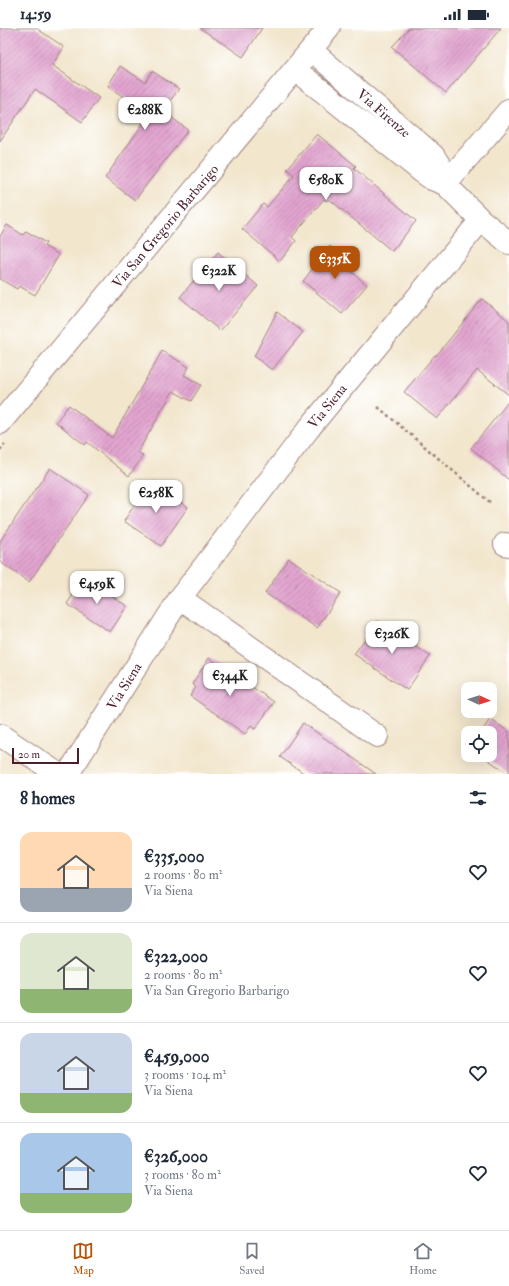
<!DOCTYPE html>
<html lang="en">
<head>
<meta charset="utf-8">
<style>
	body { margin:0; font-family:"IM FELL Double Pica",serif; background:#f2f2f3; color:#1f2937; height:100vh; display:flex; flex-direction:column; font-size:15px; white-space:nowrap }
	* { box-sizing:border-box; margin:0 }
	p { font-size:13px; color:#747a83 }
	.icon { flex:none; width:22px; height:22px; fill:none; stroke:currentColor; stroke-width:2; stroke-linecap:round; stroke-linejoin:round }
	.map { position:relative; height:746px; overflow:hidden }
	.details { display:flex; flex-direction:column; background:#fff; flex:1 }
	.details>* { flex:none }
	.needle { width:26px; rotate:94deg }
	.fabs { position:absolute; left:461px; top:654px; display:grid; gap:8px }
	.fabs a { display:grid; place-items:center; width:36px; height:36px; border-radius:8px; background:#fff; box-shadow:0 4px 16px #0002; font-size:20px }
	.scale { position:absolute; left:12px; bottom:10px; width:67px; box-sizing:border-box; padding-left:4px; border:2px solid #4a1f2b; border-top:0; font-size:11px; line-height:14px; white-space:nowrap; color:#4a1f2b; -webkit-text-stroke:3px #fff; paint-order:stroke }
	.price { position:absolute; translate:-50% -34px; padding:0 9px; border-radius:8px; background:#fff; color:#222; font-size:13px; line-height:26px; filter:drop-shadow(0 1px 2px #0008) }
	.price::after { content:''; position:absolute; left:50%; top:24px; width:12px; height:9px; margin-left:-6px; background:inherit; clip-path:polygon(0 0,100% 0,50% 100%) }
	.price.on { background:#b45309; color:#fff }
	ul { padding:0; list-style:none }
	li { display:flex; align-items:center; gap:12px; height:100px; padding:0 20px }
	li+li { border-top:1px solid #e0e1e3 }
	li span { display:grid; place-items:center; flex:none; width:112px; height:80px; border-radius:12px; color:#555 }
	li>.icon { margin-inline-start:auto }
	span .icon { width:48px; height:48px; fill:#fffc; stroke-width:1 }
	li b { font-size:17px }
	h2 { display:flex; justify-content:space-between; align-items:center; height:48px; padding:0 20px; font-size:17px }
	.status { display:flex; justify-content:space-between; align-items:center; height:28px; padding:0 20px; background:#fff; direction:ltr }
	.status svg { height:11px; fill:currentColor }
	.menu { display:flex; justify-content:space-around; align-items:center; height:56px; border-top:1px solid #e0e1e3; background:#fff; font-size:11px; color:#747a83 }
	.menu a { display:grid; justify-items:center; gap:2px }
	.menu .on { color:#b45309 }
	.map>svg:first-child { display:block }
	.building { fill:url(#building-hatch) }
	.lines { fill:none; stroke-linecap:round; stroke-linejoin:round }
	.minor-casing { stroke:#9e827c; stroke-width:24 }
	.path { stroke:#9e827c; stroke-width:2.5; stroke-dasharray:3 3; stroke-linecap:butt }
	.minor { stroke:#fff; stroke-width:22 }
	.labels { text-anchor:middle; stroke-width:3; stroke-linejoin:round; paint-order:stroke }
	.street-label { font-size:14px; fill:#4a1f2b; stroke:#fff }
</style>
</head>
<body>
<div class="status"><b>14:59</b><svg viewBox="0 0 49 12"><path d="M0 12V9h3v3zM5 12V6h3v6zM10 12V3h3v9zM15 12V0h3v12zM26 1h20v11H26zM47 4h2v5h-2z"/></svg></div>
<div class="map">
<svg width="509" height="746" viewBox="0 0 509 746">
	<defs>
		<pattern id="building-hatch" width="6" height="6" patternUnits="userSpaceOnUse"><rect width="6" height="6" fill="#e2a5d0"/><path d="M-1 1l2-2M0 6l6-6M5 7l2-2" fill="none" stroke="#b986a9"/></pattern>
	</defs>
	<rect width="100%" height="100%" fill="#fff"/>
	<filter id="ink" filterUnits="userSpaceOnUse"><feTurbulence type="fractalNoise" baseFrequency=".025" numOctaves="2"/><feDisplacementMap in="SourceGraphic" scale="8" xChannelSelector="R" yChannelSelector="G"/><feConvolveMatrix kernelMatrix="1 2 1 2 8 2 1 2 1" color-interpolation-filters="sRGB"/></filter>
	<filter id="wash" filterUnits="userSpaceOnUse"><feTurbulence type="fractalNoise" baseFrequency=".012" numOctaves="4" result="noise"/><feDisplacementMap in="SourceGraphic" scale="16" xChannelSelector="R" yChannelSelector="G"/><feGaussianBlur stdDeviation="0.9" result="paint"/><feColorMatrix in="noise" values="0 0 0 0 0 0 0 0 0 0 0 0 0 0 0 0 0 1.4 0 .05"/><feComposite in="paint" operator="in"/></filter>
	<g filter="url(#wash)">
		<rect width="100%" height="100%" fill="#f2e6cd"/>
		<g id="blocks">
			<path class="building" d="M0,0H36L64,19L52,37L99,70L82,94L35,61L0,113Z
				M200,0H262L243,29Z
				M409,0H501L446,65L392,19Z
				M120,38L145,54L152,43L179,61L164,81L172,88L171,89L188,102L135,172L105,150L149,87L108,58Z
				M317,106L356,138L354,140L416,193L392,223L329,171L327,173L324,171L292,209L296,213L280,233L242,201L263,176L267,179L294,147L287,141Z
				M7,197L23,207L26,203L46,215L44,218L59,227L35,267L19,258L17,261L0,251V208Z
				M330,218L355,239L351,243L367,257L342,286L303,253Z
				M218,224L258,258L220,303L180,269Z
				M482,271L509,293V367L477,342L437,391L404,364L435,327L436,328Z
				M277,284L303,304L272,342L254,328Z
				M162,323L189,339L184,347L201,357L191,373L173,363L138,424L143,428L129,448L87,414L85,417L56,394L69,377L112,410Z
				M509,373V452L471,420Z
				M50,440L89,467L29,554L0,534V513Z
				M150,453L188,479L161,518L124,493Z
				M289,530L341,565L317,600L265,565Z
				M84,550L127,578L110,604L67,576Z
				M378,593L430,628L407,662L354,626Z
				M209,630L274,674L255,701L251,698L245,706L190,668L196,659L192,656Z
				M490,691L509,704V746L481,727H490V705H481Z
				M303,695L376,746H305L280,729Z"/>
		</g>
	</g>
	<g filter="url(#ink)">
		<use href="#blocks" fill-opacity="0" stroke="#9e827c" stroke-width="1"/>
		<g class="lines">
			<defs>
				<path id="minor" d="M311,22L433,127L440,138L445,156
					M295,42L326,66L422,144L432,151L445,156L481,192L509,215
					M445,156L509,82
					M0,395L329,0
					M505,516L509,517
					M180,570L377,708
					M0,707L58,746
					M68,746L180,570L310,399L481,192"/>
			</defs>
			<use href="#minor" class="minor-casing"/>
			<path class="path" d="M378,379L492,476
				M0,422L5,416"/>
			<use href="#minor" class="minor"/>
		</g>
	</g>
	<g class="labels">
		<g class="street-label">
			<text transform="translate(384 85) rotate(41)" y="5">Via Firenze</text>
			<text transform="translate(165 198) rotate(-50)" y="5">Via San Gregorio Barbarigo</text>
			<text transform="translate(327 378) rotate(-51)" y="5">Via Siena</text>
			<text transform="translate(124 658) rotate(-58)" y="5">Via Siena</text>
		</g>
	</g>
</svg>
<div class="fabs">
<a><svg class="needle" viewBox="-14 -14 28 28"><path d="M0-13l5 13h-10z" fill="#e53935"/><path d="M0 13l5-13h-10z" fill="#747a83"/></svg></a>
<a><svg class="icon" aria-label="locate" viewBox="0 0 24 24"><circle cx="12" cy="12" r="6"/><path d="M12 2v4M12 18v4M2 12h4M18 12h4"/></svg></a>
</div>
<div class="scale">20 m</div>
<b class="price" style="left:145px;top:103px">€288K</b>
<b class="price" style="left:326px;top:173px">€580K</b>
<b class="price on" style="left:335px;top:252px">€335K</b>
<b class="price" style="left:219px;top:264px">€322K</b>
<b class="price" style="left:156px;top:486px">€258K</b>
<b class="price" style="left:97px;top:577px">€459K</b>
<b class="price" style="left:392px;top:627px">€326K</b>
<b class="price" style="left:230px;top:669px">€344K</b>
</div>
<section class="details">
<h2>8 homes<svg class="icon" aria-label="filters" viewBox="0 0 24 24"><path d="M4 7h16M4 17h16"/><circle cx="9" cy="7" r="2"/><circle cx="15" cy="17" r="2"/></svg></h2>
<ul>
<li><span style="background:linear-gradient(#ffd9b3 70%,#9aa5b1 0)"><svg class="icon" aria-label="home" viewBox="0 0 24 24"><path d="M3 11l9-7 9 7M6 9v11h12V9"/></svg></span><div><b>€335,000</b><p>2 rooms · 80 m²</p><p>Via Siena</p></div><svg class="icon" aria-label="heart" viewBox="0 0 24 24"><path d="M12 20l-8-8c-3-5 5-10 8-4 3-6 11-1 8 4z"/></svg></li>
<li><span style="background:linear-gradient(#dfe7d0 70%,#8fb573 0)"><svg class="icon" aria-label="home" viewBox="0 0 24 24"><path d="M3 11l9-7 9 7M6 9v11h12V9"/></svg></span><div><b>€322,000</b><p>2 rooms · 80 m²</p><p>Via San Gregorio Barbarigo</p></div><svg class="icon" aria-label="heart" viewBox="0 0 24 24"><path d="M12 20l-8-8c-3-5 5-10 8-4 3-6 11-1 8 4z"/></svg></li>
<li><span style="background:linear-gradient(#c9d6e8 75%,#8fb573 0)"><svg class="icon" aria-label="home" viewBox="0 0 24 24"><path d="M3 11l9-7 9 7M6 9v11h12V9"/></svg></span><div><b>€459,000</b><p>3 rooms · 104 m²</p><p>Via Siena</p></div><svg class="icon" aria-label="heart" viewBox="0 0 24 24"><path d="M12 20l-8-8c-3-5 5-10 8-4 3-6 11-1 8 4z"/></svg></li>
<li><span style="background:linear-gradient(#a9c7e8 75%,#8fb573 0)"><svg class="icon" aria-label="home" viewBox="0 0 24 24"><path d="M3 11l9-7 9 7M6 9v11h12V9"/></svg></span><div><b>€326,000</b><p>3 rooms · 80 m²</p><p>Via Siena</p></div><svg class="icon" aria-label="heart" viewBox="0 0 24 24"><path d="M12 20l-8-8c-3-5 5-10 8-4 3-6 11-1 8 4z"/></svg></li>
</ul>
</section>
<nav class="menu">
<a class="on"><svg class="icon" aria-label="map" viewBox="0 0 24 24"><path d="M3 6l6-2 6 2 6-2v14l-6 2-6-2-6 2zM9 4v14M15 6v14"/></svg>Map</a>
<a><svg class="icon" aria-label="saved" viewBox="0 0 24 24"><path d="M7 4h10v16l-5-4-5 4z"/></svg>Saved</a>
<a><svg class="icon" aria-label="home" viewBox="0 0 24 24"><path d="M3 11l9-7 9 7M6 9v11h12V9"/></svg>Home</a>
</nav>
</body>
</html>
